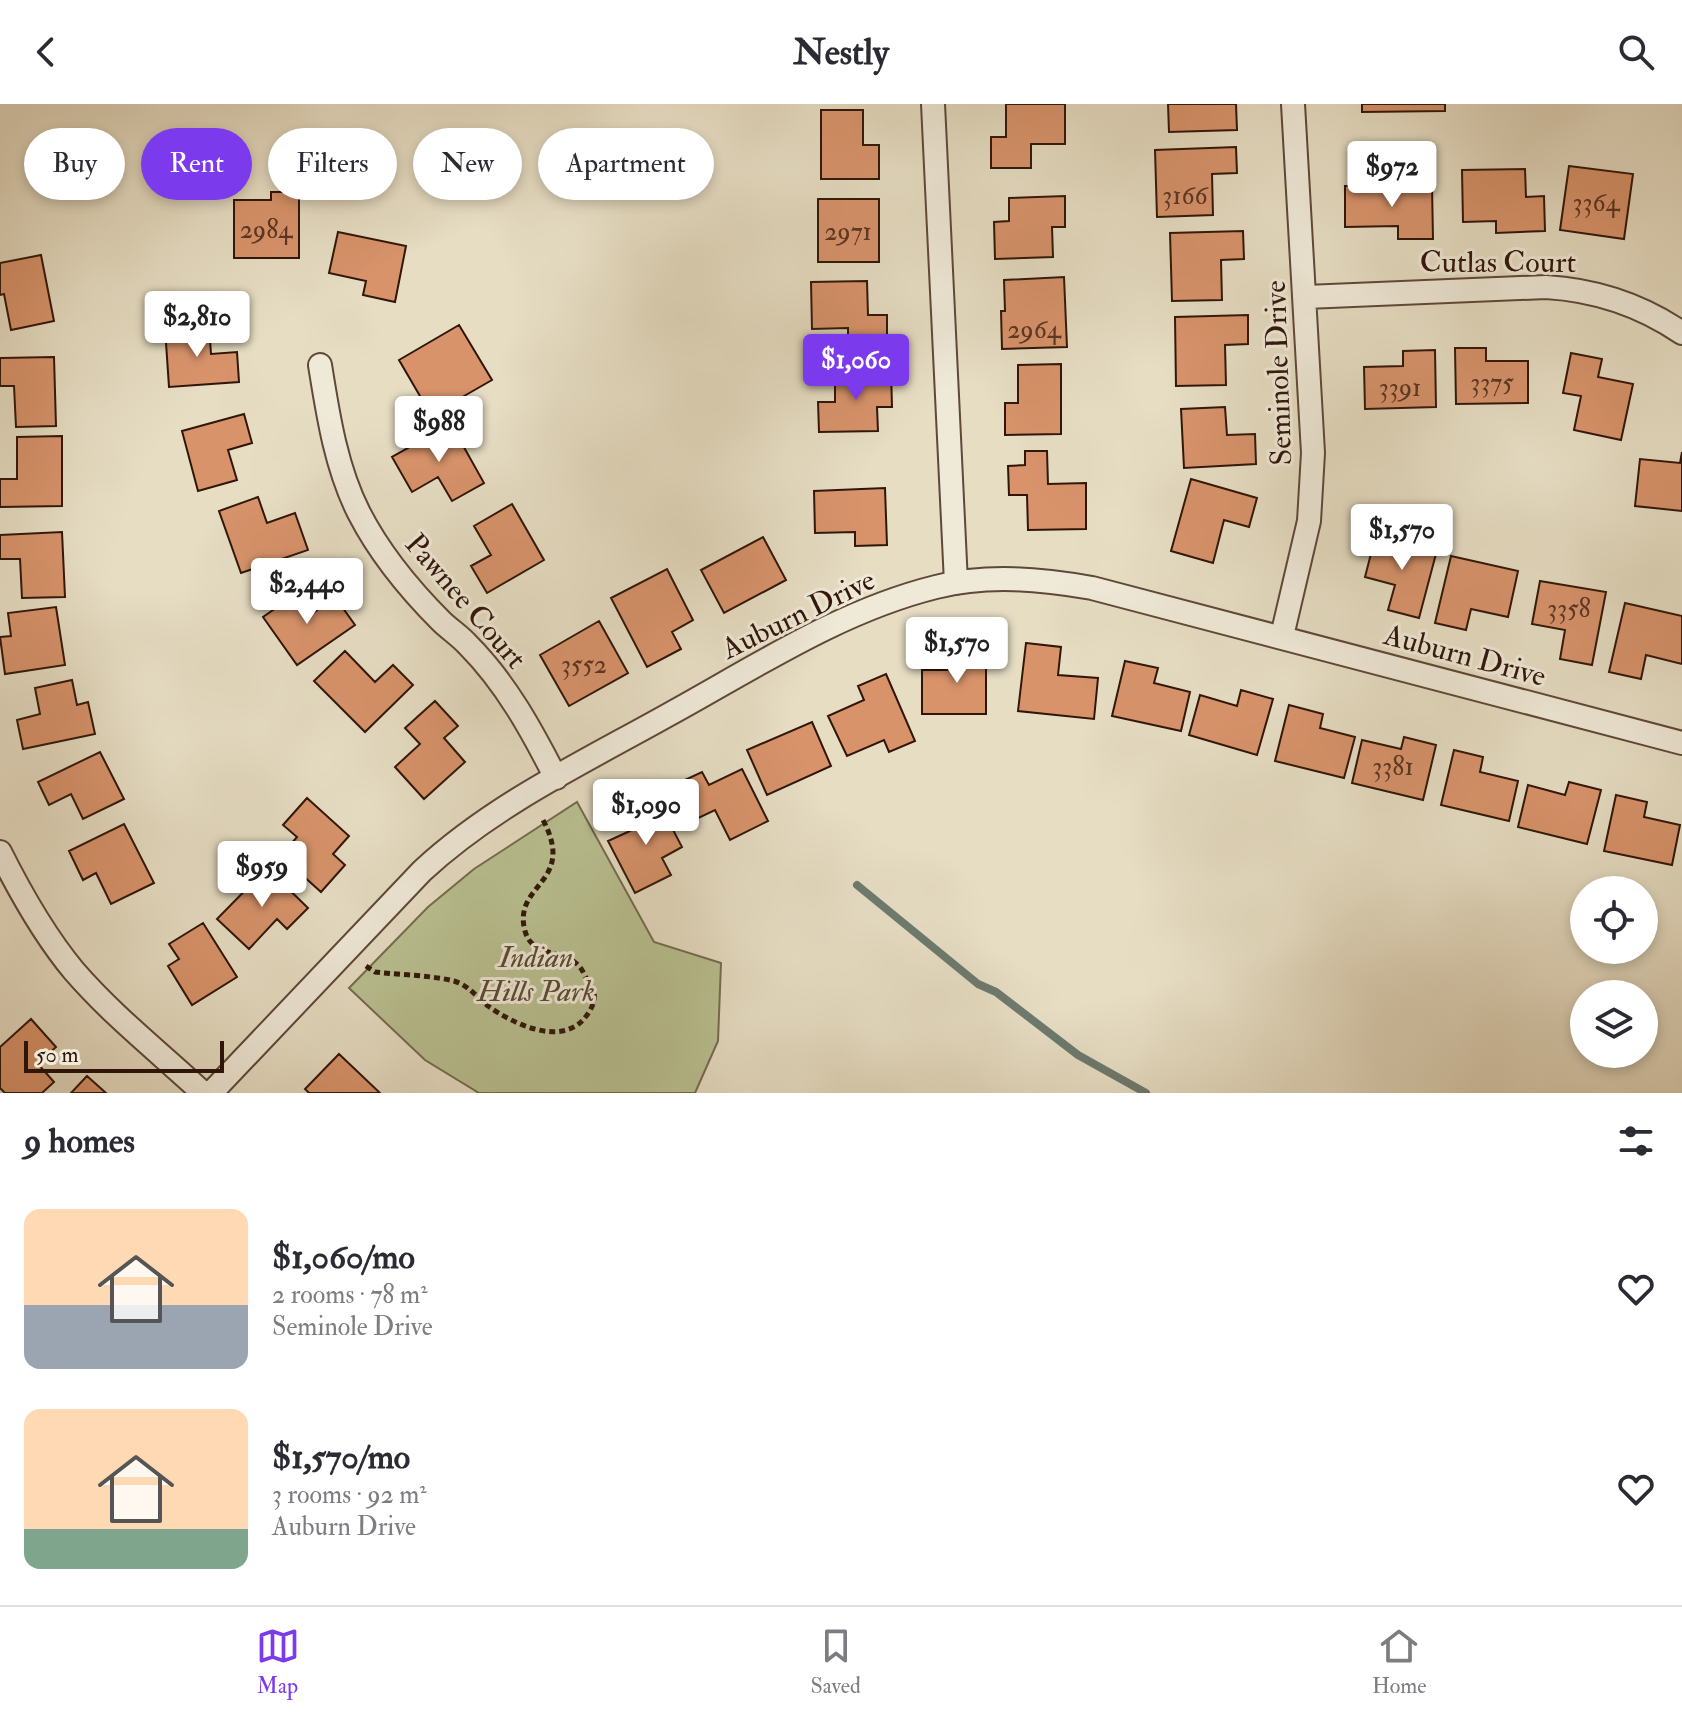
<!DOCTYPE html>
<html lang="en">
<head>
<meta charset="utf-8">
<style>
	body { margin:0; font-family:"IM FELL Double Pica",serif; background:#f2f2f3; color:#2b2b33; height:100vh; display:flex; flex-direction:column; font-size:30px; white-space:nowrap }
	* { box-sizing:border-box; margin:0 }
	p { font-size:26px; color:#7c7c81 }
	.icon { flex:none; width:44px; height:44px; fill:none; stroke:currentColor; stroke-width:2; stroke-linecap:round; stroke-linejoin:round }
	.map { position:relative; height:989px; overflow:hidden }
	.side { display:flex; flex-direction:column; background:#fff; flex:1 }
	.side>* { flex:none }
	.guide { position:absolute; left:24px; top:24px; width:800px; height:72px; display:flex; gap:16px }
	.buttons { position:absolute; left:1570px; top:772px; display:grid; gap:16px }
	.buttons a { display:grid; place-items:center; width:88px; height:88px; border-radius:50%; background:#fff; box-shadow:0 4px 12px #0003; font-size:40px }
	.scale { position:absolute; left:24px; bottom:20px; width:200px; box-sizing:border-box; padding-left:8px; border:4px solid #301609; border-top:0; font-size:22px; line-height:28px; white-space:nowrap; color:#301609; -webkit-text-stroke:6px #efe9d8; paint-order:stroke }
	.price { position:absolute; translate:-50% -68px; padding:0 18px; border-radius:8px; background:#fff; color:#222; font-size:26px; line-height:52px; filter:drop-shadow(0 2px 4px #0008) }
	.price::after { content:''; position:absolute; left:50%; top:48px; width:24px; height:18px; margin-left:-12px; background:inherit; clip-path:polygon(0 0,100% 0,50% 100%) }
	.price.selected { background:#7c3aed; color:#fff }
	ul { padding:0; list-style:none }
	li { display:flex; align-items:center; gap:24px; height:200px; padding:0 24px }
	li span { display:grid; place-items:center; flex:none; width:224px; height:160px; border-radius:16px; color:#555 }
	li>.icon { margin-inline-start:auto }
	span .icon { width:96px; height:96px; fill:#fffc; stroke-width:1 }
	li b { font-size:34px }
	h2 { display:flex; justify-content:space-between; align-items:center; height:96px; padding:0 24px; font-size:34px }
	.pill { padding:0 28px; border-radius:36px; background:#fff; box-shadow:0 4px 12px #0003; font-size:28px; line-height:72px }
	.pill.selected { background:#7c3aed; color:#fff }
	header { display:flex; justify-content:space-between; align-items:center; height:104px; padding:0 24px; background:#fff; font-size:36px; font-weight:700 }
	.dock { display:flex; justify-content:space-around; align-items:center; height:112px; border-top:2px solid #e1e1e2; background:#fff; font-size:22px; color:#7c7c81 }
	.dock a { display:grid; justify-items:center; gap:4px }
	.dock .selected { color:#7c3aed }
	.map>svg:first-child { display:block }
	.green { fill:#b9c091; stroke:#746b4d; stroke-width:2 }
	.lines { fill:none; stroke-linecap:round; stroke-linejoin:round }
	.stream { stroke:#6d7a6e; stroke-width:8 }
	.building { fill:#d8936b; stroke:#301609; stroke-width:2 }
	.street-casing { stroke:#5e4838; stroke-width:26 }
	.path { stroke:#301609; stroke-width:5; stroke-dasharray:6 4; stroke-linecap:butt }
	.street { stroke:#efe9d8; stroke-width:22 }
	.labels { text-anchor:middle; stroke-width:6; stroke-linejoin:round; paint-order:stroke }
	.number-label { font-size:26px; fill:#5a3522 }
	.street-label { font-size:30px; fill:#301609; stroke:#efe9d8 }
	.park-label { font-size:30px; font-style:italic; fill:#594932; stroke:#efe9d8 }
</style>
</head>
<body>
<header><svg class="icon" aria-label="back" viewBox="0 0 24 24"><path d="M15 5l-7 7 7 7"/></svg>Nestly<svg class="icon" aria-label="search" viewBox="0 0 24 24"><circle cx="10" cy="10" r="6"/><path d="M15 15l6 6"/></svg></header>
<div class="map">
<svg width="1682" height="989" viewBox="0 0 1682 989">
	<rect width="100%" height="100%" fill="#e6ddc3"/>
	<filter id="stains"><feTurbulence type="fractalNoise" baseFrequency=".0025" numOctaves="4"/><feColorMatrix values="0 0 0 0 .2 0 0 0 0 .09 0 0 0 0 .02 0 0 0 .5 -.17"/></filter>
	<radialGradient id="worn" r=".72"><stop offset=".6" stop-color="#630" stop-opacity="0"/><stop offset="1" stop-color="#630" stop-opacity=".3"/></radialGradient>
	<path class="green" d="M577,698L654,838L721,859L718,937L695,989H479L425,956L349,884L428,803L474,765Z"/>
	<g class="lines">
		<path class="stream" d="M857,781L978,880L996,888L1078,951L1146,989"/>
	</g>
	<path class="building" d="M1006,0H1065V40H1031V64H991V33H1006Z
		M1168,0H1236L1237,26L1169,28Z
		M1362,0H1445V7L1362,8Z
		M821,6H863V41H879V75H821Z
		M1236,43L1237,69L1212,70L1213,111L1157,113L1155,46Z
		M1569,62L1633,70L1624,135L1560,126Z
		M1525,65L1526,93L1544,92L1545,127L1496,129V117L1463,118L1462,66Z
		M1432,81L1433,135H1398V122L1345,123V82Z
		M271,88H299V154H234V96H271Z
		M1065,92V123H1052L1053,153L995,155L994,118L1009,117V94Z
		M818,95H879V158H818Z
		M1243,127L1244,155L1221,156L1222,196L1172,197L1170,129Z
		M338,128L406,142L395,198L363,191L366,177L329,169Z
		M41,151L54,217L11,226L4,190L0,191V159Z
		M1064,173L1067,243L1002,245L1001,207H1005L1004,176Z
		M867,177L868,211H887V245H848V224L812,225L811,178Z
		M1248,211V240L1225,241L1226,281L1176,282L1175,213Z
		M209,221L211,250L237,248L239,278L169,283L165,224Z
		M459,221L492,276L431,311L399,256Z
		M1455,244H1486V257H1528V299L1456,300Z
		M1435,246L1436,303L1365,305L1364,263L1403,262V247Z
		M1571,249L1602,255L1598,273L1633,280L1621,336L1574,326L1581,292L1563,289Z
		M54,253L56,322L16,323L14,282H0V254Z
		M1061,260V330L1005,331V299H1018V261Z
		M891,267L892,303H877L878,327L819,328L818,298H835V268Z
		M1225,303L1227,331L1255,330L1256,360L1184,364L1181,305Z
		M244,310L252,339L228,346L237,376L198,387L182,327Z
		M451,320L484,379L452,397L438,373L412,388L392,353Z
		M62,332V402L0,403V375H17V333Z
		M1025,347H1047L1048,380L1086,379V425L1028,426L1027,391H1009L1008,362L1025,361Z
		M1682,348V407L1635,402L1640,355L1680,359Z
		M1191,375L1257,394L1249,423L1224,416L1213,459L1171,447Z
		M885,384L887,441L855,442V428L815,429L814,387Z
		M258,393L267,419L295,409L308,446L241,469L219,407Z
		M512,400L544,456L487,489L471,462L491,451L474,422Z
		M62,428L65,493L22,494L20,455H0V431Z
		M1376,430L1437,446L1419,514L1388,506L1395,481L1365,473Z
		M763,433L786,476L724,509L701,466Z
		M1451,452L1518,467L1508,513L1471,505L1466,526L1435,519Z
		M667,465L693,516L672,528L681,545L647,563L611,494Z
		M1540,477L1606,488L1592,561L1560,555L1565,526L1532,520Z
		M299,488L313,509L335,493L355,521L297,561L263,513Z
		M1625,499L1682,512V560L1646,551L1641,575L1609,568Z
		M56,503L65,561L5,570L0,533L11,532L8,509Z
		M599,517L628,569L569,602L540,551Z
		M1026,539L1061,543L1058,571L1098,574L1094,615L1018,607Z
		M956,542H986V610H922V566H956Z
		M345,547L375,578L393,561L413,581L365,628L314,577Z
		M1125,557L1158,564L1154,579L1190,588L1181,627L1112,612Z
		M886,570L915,637L889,648L884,636L847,652L828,612L864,596L858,582Z
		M72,576L77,601L88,598L95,630L23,645L17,616L40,610L35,584Z
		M1241,586L1273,595L1257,651L1189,631L1200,591L1237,602Z
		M435,597L458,622L444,634L465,658L424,695L395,663L420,640L405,624Z
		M1289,601L1323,610L1320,624L1355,633L1344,674L1275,657Z
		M812,618L831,662L767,691L747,646Z
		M1404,633L1436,641L1423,696L1352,679L1362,636L1401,645Z
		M1454,646L1483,653L1480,668L1518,677L1509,717L1441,701Z
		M100,648L124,695L83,715L71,690L49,701L38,678Z
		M742,665L768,717L730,736L715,706L692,717L674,681L702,668L709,681Z
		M1569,678L1601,686L1587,740L1518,723L1528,681L1565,691Z
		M1616,691L1647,698L1644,713L1680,721L1672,761L1604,747Z
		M307,694L349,732L333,750L345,761L321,788L281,752L297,733L283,721Z
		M658,697L682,743L662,754L671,771L635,789L608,737L630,727L623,714Z
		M124,720L154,779L111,800L96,769L83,776L69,747Z
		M267,764L308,804L287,825L277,815L249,845L217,815Z
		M203,819L237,873L192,901L168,862L179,855L169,840Z
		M31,915L56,943L38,960L54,978L42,989H5L0,984V943Z
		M339,950L380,989H309L305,985Z
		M87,972L106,989H71Z"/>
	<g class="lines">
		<defs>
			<path id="street" d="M933,0L956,479
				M1306,193L1546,183C1596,186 1641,201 1682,229
				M320,261C328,311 336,364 359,409C379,448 410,486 441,517C449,525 460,532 468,541C506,579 532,627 556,674
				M1282,532L1309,417L1313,349L1293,0
				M0,748C21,790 44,831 74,867C113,912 160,949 203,989
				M211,989L422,767C493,701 584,658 668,611C754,564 839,507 936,483C988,470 1040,475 1092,484L1682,639"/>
		</defs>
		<use href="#street" class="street-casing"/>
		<path class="path" d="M366,862L375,868C401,871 429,871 454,877C470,882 476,893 488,902C512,919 558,942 583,916C589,909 596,899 594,888C594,887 589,879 588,877C585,873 583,866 579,862C563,844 533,855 525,827C512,779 577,780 543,716"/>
		<use href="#street" class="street"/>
	</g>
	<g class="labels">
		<g class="number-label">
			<text x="1185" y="100">3166</text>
			<text x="1596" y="107">3364</text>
			<text x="266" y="134">2984</text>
			<text x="848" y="136">2971</text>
			<text x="1034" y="234">2964</text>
			<text x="1492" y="287">3375</text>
			<text x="1400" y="292">3391</text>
			<text x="1569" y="513">3358</text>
			<text x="584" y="569">3552</text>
			<text x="1393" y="671">3381</text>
		</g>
		<g class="street-label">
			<text x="1498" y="168">Cutlas Court</text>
			<text transform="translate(1278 269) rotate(-92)" y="10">Seminole Drive</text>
			<text transform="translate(466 497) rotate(49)" y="10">Pawnee Court</text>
			<text transform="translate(798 510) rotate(-26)" y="10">Auburn Drive</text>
			<text transform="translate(1465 551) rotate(15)" y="10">Auburn Drive</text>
		</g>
		<g class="park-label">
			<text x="536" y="863">Indian<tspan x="536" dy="34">Hills Park</tspan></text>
		</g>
	</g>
	<rect width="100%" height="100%" filter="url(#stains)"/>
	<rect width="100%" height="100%" fill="url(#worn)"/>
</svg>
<div class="buttons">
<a><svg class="icon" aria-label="locate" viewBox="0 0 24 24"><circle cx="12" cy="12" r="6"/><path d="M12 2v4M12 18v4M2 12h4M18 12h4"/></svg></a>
<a><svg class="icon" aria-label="layers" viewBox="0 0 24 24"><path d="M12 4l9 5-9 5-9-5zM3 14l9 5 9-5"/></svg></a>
</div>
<div class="scale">50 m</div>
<b class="price" style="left:1392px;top:105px">$972</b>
<b class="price" style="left:197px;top:255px">$2,810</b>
<b class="price selected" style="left:856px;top:298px">$1,060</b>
<b class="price" style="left:439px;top:360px">$988</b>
<b class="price" style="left:1402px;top:468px">$1,570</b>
<b class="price" style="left:307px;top:522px">$2,440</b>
<b class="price" style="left:957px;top:581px">$1,570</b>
<b class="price" style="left:646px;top:743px">$1,090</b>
<b class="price" style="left:262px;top:805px">$959</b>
<div class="guide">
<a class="pill">Buy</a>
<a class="pill selected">Rent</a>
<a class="pill">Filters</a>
<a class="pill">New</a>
<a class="pill">Apartment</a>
</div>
</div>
<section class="side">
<h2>9 homes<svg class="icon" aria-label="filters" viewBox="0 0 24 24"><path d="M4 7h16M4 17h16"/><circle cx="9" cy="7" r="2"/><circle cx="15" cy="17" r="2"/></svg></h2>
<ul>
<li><span style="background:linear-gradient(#ffd9b3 60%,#9aa5b1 0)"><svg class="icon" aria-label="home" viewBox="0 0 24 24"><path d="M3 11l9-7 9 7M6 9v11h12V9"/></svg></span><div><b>$1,060/mo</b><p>2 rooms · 78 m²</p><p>Seminole Drive</p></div><svg class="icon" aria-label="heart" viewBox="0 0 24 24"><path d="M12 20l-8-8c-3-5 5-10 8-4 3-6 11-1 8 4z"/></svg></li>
<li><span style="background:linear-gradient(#ffd9b3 75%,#7fa58c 0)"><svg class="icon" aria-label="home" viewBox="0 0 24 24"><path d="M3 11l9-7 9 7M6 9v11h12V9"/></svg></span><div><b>$1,570/mo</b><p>3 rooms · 92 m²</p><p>Auburn Drive</p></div><svg class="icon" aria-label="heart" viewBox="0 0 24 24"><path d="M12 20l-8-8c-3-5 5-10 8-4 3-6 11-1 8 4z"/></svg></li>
</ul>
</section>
<nav class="dock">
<a class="selected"><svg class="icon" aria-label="map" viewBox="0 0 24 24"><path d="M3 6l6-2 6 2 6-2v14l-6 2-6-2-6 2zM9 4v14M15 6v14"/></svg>Map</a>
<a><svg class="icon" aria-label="saved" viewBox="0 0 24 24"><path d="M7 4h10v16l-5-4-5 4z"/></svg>Saved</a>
<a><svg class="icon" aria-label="home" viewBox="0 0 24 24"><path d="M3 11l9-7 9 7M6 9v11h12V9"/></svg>Home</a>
</nav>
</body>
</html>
